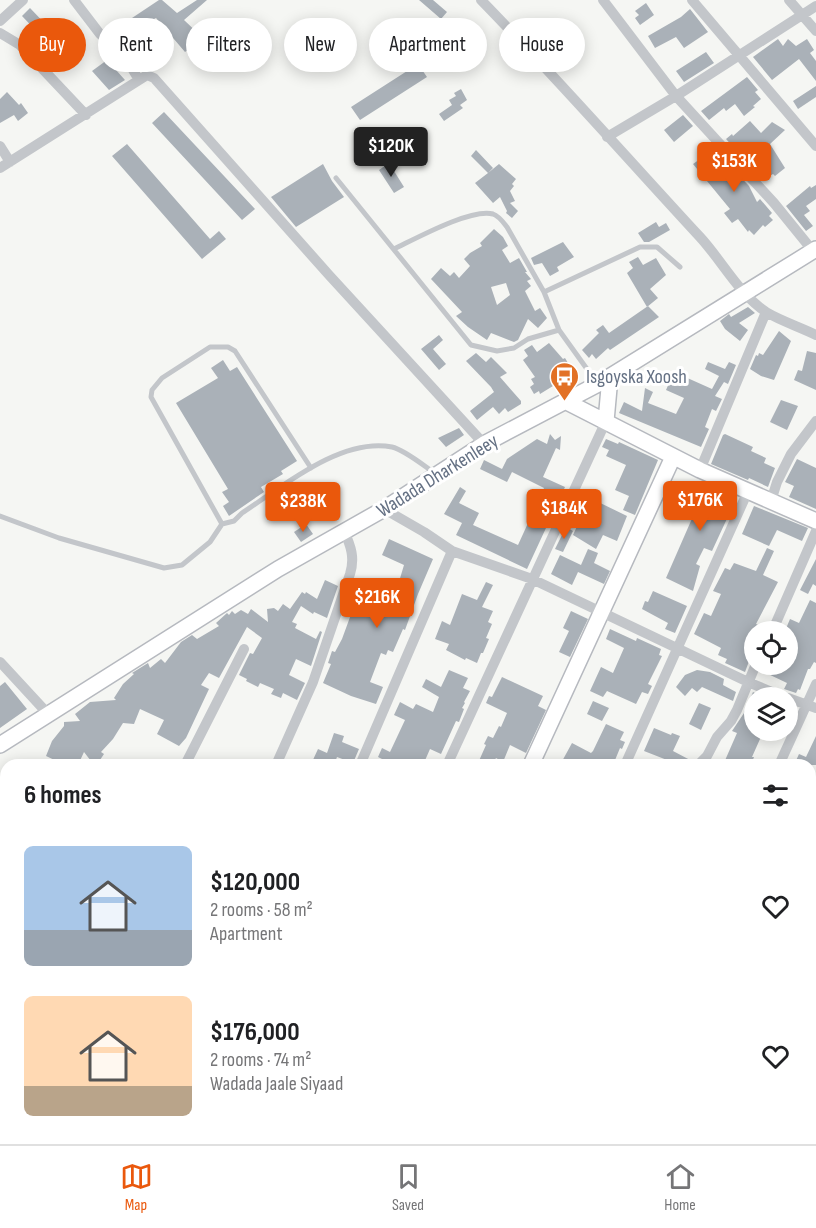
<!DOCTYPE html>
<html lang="en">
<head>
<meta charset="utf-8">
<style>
	body { margin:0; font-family:"Sofia Sans Condensed",sans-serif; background:#f6f6f6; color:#202124; height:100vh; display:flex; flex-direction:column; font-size:22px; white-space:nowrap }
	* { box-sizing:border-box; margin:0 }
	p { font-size:20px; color:#757577 }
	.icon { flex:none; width:33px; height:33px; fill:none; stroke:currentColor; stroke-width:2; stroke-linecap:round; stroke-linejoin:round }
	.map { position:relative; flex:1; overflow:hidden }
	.drawer { position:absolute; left:0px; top:759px; width:816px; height:386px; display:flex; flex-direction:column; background:#fff; border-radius:18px 18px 0 0; box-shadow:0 3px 15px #0003 }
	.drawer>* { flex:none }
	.hud { position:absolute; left:18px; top:18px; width:780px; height:54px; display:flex; gap:12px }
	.controls { position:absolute; left:744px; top:621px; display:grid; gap:12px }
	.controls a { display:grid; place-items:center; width:54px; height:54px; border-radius:50%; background:#fff; box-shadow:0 3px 15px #0003; font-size:30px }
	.price { position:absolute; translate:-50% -51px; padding:0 14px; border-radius:6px; background:#ea580c; color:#fff; font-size:20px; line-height:39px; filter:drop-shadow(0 2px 3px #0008) }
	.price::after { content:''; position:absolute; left:50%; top:36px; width:18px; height:14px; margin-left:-9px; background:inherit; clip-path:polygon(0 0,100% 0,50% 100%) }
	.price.on { background:#222; color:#fff }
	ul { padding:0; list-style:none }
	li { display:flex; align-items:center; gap:18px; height:150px; padding:0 24px }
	li span { display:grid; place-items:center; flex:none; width:168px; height:120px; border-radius:9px; color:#555 }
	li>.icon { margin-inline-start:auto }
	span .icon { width:72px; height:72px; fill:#fffc; stroke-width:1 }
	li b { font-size:26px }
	h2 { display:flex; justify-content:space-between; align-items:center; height:72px; padding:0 24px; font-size:26px }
	.chip { padding:0 21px; border-radius:27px; background:#fff; box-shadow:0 3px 15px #0003; font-size:21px; line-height:54px }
	.chip.on { background:#ea580c; color:#fff }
	.tabs { display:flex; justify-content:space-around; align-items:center; height:84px; border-top:2px solid #e0e0e0; background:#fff; font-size:16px; color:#757577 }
	.tabs a { display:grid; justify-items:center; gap:3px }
	.tabs .on { color:#ea580c }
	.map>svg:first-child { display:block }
	.building { fill:#aab1b8; fill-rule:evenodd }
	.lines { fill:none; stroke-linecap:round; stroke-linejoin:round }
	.secondary-casing { stroke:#b6b9bf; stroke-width:18 }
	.lane { stroke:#c3c6ca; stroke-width:5 }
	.street { stroke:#c3c6ca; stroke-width:10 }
	.secondary { stroke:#fff; stroke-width:15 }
	.labels { text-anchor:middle; stroke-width:6; stroke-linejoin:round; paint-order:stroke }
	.poi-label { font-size:20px; fill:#657184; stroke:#fff; text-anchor:start }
	.street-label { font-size:20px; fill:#657184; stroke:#fff }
</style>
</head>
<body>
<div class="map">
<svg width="816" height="1144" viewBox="0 0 816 1144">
	<rect width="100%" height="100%" fill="#f5f6f3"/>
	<path class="building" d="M159,0H162L177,13L197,0H207L184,20L203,38L185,52L156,18L154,19L160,30L139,45L146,52L140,58L114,30Z
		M419,0H433L447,12L441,19Z
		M646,3L654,15L640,25L635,18L639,15L635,11Z
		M30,8L51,30L43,38L22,16Z
		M690,9L708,32L684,48L676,37L655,48L648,36L681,17Z
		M778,39L783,46L788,39L796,46L807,39L814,50L810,53L816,61V81L799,59L772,80L753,57Z
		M706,52L714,63L684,82L676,71Z
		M107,60L125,80L109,90L92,71Z
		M418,64L427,77L360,120L351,107Z
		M747,77L758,90L755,92L761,99L753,106L755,107L744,116L735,104L726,111L724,108L709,120L701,111Z
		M816,86V97L798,109L793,101Z
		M461,89L467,100L460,105L463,108L444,121L439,114L452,105L449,100L456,96L454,93Z
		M7,92L19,105L21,103L28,113L18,121L14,115L0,123V99Z
		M164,112L255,209L242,220L152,123Z
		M683,115L693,126L674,142L664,130Z
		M750,121L761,133L772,122L785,130L770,144L785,168L775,176L773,174L766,178L763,174L760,176L726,139L732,134L733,136Z
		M127,144L210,239L219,231L226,239L202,259L112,156Z
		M714,149L749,186L757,202L760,199L772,213L769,216L773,220L765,227L763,225L754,235L749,230L748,232L738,219L732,223L724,213L730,209L693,164Z
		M476,150L493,168L488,173L499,164L516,179L512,184L514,186L510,191L515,201L510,203L518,211L512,218L506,213L507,211L500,197L493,203L475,183L488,173L471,156Z
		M389,163L404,187L394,193L379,170Z
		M323,164L332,181L344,197L296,227L271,197Z
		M816,185V199L806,206L810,211L804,215L813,226L806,231L786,206L810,186L811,188Z
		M656,222L659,227L666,223L670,230L649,242H644L638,233Z
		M494,229L503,237L508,246L502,250L510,263L519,258L527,272H525L531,279L527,281L531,286L525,291L535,311L540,308L547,318L538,328L528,319L518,340L514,342L491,333L487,340L468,327L456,316L462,312L431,279L441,268L450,276L454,272L459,278L470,266L464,259L470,253L482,246L480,243ZM506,283L510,295L497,305L491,287Z
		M563,242L574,257L557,267L559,271L550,276L542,263L534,265L531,258Z
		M638,257L643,265L656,258L666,275L650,289L658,298L647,307L627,273L633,268L629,262Z
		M648,306L659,317L610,350L608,348L596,359L592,354L589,358L582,350L599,333L596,330L603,325L609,333Z
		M748,307L755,313L739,323L748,330L740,341L725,329L720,321L729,314L731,317Z
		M779,331L791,341L774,380L761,376L750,369L756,355L758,356L759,353L763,355Z
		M439,335L443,340L433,349L446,364L439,370L421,349Z
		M549,343L563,359L565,358L574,373L540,394L539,391L534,394L530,387L534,384L531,379L535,377L523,360L528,356L524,350L532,345L537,352Z
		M807,351L816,353V390L794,380L798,370L802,371Z
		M476,353L486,362L491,357L507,373L500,377L521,401V404L508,412L505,408L499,414L493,407L477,420L470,411L494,392L491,387L466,361Z
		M223,360L230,371L237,367L297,461L281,471L283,474L261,487L264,492L229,516L223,506L229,502L222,492L228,489L176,403L218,378L211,368Z
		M708,362L725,369L729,362L736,365L728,384L724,382L715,396L722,399L716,411L712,409L705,427L709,429L701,447L619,413L624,402L642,411L645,388L653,392L648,403L676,414L684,398L666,390L674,372L712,389L719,376L705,369Z
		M781,400L798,406L787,430L770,422Z
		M459,428L464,435L446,447L438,438Z
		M550,434L555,440L561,436L560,450L556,448L543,477L565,487L527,569L456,535L462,523L444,514L460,487L466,491L459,503L479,513L473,525L518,545L544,488L512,472L507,482L480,469L484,460L502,469L507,459L537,439L547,444Z
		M725,434L753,447L751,451L766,458L764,463L775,468L768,487L749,478L748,480L711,464L723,435Z
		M606,439L618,444L619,442L658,460L635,515L623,510L629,496L615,490L626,465L606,456L609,450L602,447Z
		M797,459L816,468V509L789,497L794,486L785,482Z
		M691,485L702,494L705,489L714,493L716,488L737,497L712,551L704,548L696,564L700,566L693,591L666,578L694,514L680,509Z
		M590,498L627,516L617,541L603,535L596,549L573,535Z
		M754,506L808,528L802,541L777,530L769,546L742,534Z
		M306,524L313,534L301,542L294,532Z
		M566,527L573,531L563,552L555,549Z
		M389,539L433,559L418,594L405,630L403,629L393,652L388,650L386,655L381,653L370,682L383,687L376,704L351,696L323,683L331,664L328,663L332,651L335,652L342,639L357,598L376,607L378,604L387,608L392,596L396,598L398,594L393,591L398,585L404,565L382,555Z
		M767,548L774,551L763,575L778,582L756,624L766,628L765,632H754V648L745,672L725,663L727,659L718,655L721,648L694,634L704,613L711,616L721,594L713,591L725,568L730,570L734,563L756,571Z
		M588,549L598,553L594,563L610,571L604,584L578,572L572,585L551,574L560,555L581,565Z
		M816,559V586L813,584L808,594L800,590Z
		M325,580L338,586L327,618L314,612L313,614L301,606L292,622L297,624L295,628L316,639L320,631L322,632L311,666L296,659L289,675L305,683L297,700L283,693L281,698L271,694L274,689L260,683L258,687L246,681L247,679L239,675L250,653L253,654L262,638L247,627L219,678L209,673L201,685L209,689L186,738L179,746L157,734L164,720L140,709L134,724L123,723L113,739L101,752L104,754L100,760L94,765L84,752L78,765H65L46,756L52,741L64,726V722L80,721L75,714L90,702L116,700L114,698L123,684L134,674L132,673L148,663L150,668L161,659L165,663L181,642L192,635L197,639L219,626L216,623L227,613L229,615L232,611L235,614L241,610L248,614L251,609L268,622L267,609L274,608L278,611L283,604L290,609L302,592L305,594L306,592L317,599Z
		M486,582L493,585L482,607L493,611L488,622L492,624L486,638L489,639L483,653H481L477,663L466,658L465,660L446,650L449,644L435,639L442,621L450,625L462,594L477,600Z
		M653,591L687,606L675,633L665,629L668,623L642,609L645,601L648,602Z
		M810,600L816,603V663L814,662L810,669H808L800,690L798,689L796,693L784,689L787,683L766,673L770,664H788V632L785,631L790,619L799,623Z
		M571,611L588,619L570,657L559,652L569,631L563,628Z
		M610,629L636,641L637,638L661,649L659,655L662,656L648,684L652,686L648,694L642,692L636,704L607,691L603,697L590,691L601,667L613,673L624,648L606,639Z
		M449,670L468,678L463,688L470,691L464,702L465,703L462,708L464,709L459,722L456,721L441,754L430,749L423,765H394L378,757L382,748L390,752L405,720L394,715L400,702L413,709L416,704L433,712L439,697L422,687L426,679L441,687Z
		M697,670L710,672L724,679L723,685L736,692L733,701L702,687L697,692L692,688L685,696L676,687L685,675Z
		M502,677L543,696L538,706L546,710L526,753L510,745L503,762L496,758L492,765H484L478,763L486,745L484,744L488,736L493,738L499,726L501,727L507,713L486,703L489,696L492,697Z
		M5,682L27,709L0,728V686Z
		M753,692L765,698H754V730H764L752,757H754L751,765H723L737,733L732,731L744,713Z
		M593,701L609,708L602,721L587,714Z
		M699,703L711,708L701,730L689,724Z
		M606,724L624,732L620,740L625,742L622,749L620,748L613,765H560L572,743L591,753L593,751Z
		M654,728L671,735L672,733L680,736L673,751L692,761L691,765H665L667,760L644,751Z
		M334,733L344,736L342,742L359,749L353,763L337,757L334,765H319L312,762L318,749L327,753Z
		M816,736V765H794L799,754L806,757Z"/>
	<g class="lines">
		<defs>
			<path id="secondary" d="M565,401L700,470L816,521
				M606,421L610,377
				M0,745L278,569L384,509L484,444L598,384L816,249
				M531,765L673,457
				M358,1144L360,1138"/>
		</defs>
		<use href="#secondary" class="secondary-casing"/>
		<path class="lane" d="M336,178L471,345L497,351L514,348L528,339L559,330
			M394,249C415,239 471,208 493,214C499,216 503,222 507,227L544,292L559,330L597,383
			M544,292L640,247H657L680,267
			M0,516L59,538L164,568L182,565L210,542L222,524L234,521L242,513C282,487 341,437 392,447C405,450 424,466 436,474
			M222,524L151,397L152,390L162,378L210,347H228L235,351L311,468"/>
		<path class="street" d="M74,0L100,34L127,60L139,80
			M481,0C556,77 627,158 700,237C722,261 739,294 766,312C781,321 800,327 816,335
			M603,0L676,96L774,203L813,251
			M692,0L816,146
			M789,0L816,31
			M0,21L23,0
			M0,33L20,45L86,115
			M607,137L676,96L816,6
			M0,146L10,162
			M0,168L147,75L154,78L329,275L484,444
			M700,470L766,312
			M771,501L777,482L791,454L816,421
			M384,509L424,532L452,551L532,579L748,682L786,698
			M772,632L816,531
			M0,662L49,715
			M788,698L816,708
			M185,765L244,649
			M276,765L313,682L350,574C355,558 351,546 344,531
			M360,765L452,551
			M447,765L606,421
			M625,765L748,491
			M698,765L707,756L717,737L731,721L737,710L756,664
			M779,765L816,684
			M0,904L6,907
			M0,966L6,955
			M810,975L816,962
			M0,1112L6,1114
			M810,1130H816
			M56,1138L68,1144
			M804,1138L812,1144
			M9,1144L12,1138
			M97,1144L100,1138
			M181,1144L184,1138
			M271,1144L274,1138
			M479,1144L481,1138
			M607,1144L610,1138
			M735,1144L737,1138"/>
		<use href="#secondary" class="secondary"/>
	</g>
	<defs>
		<symbol id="bus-pin" viewBox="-11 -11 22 30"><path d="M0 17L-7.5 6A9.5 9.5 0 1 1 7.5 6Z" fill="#e27126" stroke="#fff"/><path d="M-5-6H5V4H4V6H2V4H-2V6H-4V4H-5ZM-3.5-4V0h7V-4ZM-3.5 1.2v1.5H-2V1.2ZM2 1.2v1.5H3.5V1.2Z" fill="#fff"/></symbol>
	</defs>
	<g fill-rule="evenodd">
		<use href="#bus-pin" x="548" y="360" width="33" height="45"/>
	</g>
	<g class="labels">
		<g class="poi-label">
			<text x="586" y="383">Isgoyska Xoosh</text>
		</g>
		<g class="street-label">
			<text transform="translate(437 475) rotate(-32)" y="7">Wadada Dharkenleey</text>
		</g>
	</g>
</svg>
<div class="controls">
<a><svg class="icon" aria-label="locate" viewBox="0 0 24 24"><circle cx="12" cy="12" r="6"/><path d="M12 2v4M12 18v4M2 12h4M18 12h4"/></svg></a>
<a><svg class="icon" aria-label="layers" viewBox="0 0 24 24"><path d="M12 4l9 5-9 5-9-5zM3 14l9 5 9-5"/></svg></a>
</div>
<b class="price on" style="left:391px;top:178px">$120K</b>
<b class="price" style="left:734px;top:193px">$153K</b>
<b class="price" style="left:700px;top:532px">$176K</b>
<b class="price" style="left:303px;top:533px">$238K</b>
<b class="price" style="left:564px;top:540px">$184K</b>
<b class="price" style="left:377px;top:629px">$216K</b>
<div class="hud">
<a class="chip on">Buy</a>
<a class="chip">Rent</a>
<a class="chip">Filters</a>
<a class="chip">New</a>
<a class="chip">Apartment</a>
<a class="chip">House</a>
</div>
<section class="drawer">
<h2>6 homes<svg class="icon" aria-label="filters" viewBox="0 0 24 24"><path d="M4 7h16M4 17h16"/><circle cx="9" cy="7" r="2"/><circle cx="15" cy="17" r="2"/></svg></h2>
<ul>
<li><span style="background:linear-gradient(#a9c7e8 70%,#9aa5b1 0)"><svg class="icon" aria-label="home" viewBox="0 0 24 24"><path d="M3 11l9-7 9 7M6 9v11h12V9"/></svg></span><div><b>$120,000</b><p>2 rooms · 58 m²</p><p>Apartment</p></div><svg class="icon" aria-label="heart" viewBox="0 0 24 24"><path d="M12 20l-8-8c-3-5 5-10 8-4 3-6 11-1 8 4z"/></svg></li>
<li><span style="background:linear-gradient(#ffd9b3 75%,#b9a48a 0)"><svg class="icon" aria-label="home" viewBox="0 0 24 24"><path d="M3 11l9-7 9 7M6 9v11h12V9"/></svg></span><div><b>$176,000</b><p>2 rooms · 74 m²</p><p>Wadada Jaale Siyaad</p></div><svg class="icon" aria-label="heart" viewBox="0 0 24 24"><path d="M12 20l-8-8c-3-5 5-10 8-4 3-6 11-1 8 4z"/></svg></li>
</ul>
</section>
</div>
<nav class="tabs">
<a class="on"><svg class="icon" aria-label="map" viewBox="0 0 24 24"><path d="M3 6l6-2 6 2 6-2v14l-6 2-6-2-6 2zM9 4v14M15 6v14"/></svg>Map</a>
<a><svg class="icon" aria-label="saved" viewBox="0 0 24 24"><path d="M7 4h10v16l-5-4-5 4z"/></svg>Saved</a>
<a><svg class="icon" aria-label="home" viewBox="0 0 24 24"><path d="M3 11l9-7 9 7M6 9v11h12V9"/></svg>Home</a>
</nav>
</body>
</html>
